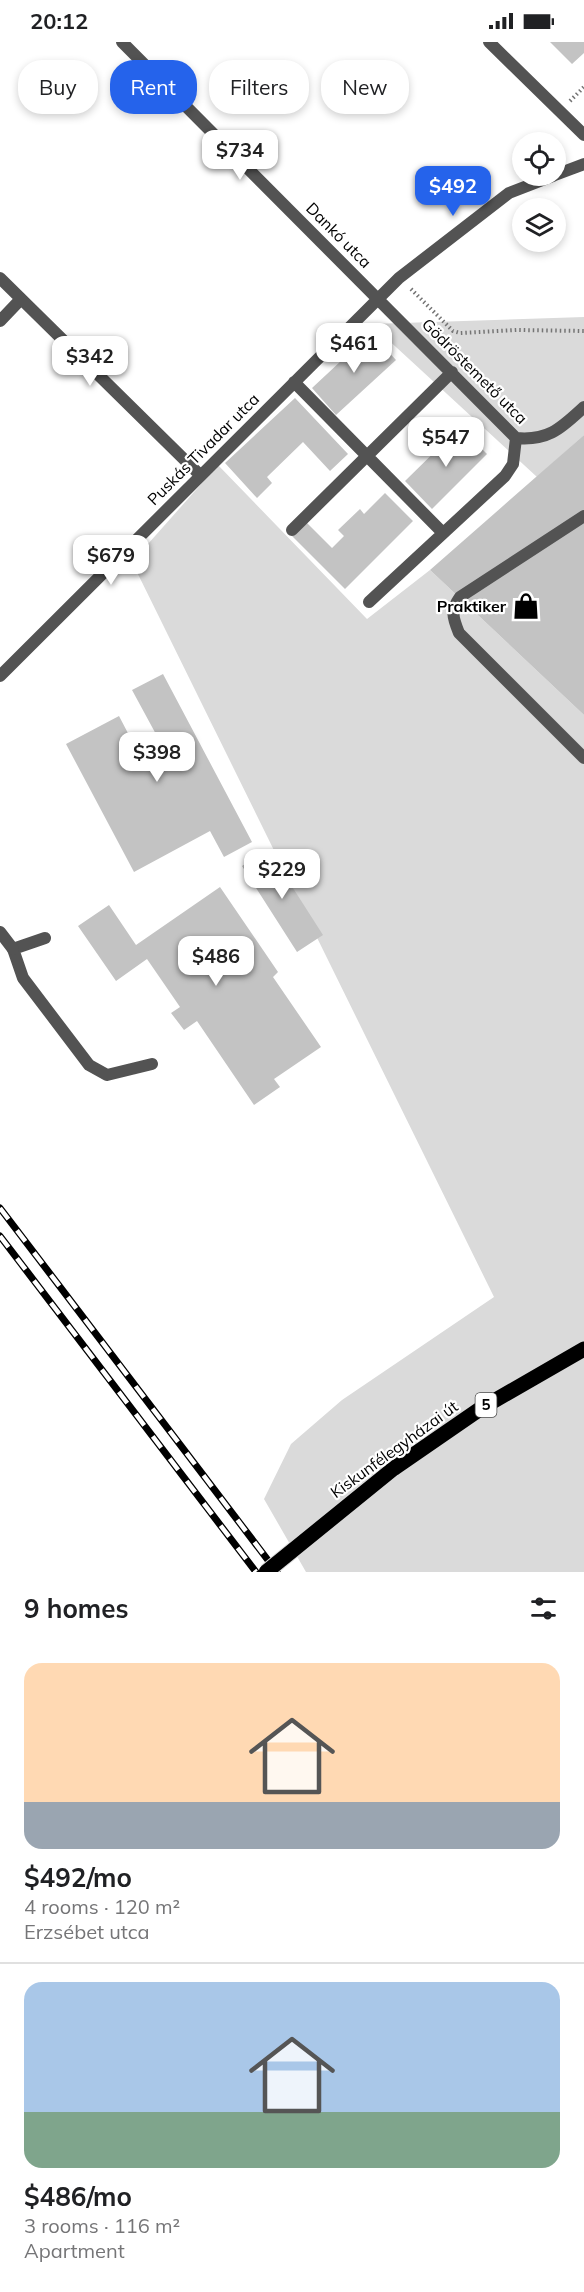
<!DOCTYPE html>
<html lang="en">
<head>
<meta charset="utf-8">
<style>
	body { margin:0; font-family:Mulish,sans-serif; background:#f6f6f6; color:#202124; height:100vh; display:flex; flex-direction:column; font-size:22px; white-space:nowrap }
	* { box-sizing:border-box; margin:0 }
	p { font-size:20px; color:#757577 }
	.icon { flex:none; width:33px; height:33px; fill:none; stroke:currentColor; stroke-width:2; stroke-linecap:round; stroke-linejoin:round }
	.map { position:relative; height:1530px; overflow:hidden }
	.details { display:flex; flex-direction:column; background:#fff; flex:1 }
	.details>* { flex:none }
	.top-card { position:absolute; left:18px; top:18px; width:549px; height:54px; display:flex; gap:12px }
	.buttons { position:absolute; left:512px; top:90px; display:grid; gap:12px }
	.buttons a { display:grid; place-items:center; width:54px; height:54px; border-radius:50%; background:#fff; box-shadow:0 3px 9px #0003; font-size:30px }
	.price { position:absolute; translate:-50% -51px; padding:0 14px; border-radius:12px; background:#fff; color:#222; font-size:20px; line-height:39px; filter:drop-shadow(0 2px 3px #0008) }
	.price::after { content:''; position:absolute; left:50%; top:36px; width:18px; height:14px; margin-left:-9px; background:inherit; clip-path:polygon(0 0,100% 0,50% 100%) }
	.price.current { background:#2563eb; color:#fff }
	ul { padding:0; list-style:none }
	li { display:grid; align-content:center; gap:12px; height:318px; padding:0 24px }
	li+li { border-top:2px solid #e0e0e0 }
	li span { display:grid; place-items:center; height:186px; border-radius:18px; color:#555 }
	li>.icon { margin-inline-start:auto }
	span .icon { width:108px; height:108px; fill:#fffc; stroke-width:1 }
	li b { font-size:26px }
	h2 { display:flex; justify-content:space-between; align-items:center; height:72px; padding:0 24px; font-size:26px }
	.chip { padding:0 21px; border-radius:24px; background:#fff; box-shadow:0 3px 9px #0003; font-size:21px; line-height:54px }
	.chip.current { background:#2563eb; color:#fff }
	.status { display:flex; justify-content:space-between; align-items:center; height:42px; padding:0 30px; background:#fff; direction:ltr }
	.status svg { height:16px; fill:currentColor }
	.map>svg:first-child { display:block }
	.green { fill:#dadada }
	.building { fill:#c3c3c3 }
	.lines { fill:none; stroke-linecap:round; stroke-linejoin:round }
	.primary-casing { stroke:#dbdbdb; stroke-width:17 }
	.path { stroke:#757575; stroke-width:4; stroke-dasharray:1.5 3; stroke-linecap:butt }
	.lane { stroke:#535353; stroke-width:12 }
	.street { stroke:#535353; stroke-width:12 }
	.primary { stroke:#000; stroke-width:15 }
	.rail-casing { stroke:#000; stroke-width:7 }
	.rail { stroke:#fff; stroke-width:4.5; stroke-dasharray:14; stroke-linecap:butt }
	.primary-bridge-casing { stroke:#dbdbdb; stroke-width:17; stroke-linecap:butt }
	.primary-bridge { stroke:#000; stroke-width:15 }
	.labels { text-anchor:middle; stroke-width:4.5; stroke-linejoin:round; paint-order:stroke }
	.shield { fill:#fff; stroke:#4c4c4c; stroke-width:1.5 }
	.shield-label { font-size:15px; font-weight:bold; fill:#000 }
	.street-label { font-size:16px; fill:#000; stroke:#fff }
	.poi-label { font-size:16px; font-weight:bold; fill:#000; stroke:#fff; text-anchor:end }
</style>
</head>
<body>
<div class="status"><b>20:12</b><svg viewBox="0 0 49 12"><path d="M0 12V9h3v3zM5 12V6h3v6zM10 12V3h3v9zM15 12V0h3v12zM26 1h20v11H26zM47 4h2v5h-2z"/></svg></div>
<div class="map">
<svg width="584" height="1530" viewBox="0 0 584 1530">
	<rect width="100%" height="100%" fill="#fff"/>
	<path class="green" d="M584,275V393L537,435L371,282Z
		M218,423L367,577L430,528L584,673V1530H306L264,1457L291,1402L342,1358L494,1255L132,520Z"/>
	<path class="building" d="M550,0H584V11L572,22Z
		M371,291L396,318L336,373L312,346Z
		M295,356L348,412L330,429L303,400L267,435L272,441L257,456L225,421Z
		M460,385L487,412L432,467L405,439Z
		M584,393V673L430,528Z
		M385,451L413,479L345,547L292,494L306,480L332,506L344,494L338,488L360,467L364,472Z
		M163,632L252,800L224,815L210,789L134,830L66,702L119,674L142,718L164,707L132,648Z
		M268,807L323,893L297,910L242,824Z
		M220,845L278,930L273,935L321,1005L274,1037L280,1045L254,1063L197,979L184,988L171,971L180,965L147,917L116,939L78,884L109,863L136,903Z"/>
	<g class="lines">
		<defs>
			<path id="primary" d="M393,1427L480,1367L584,1307"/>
		</defs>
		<use href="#primary" class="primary-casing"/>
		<path class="path" d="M570,59L584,45
			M411,247L453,289L460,291L517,288L584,289"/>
		<path class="lane" d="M584,474L460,555C450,569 453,576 459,591L584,716
			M45,896L13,907L23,936L89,1023L107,1033L152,1022"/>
		<path class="street" d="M122,0L516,396C549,399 561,386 584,365
			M489,0L584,93
			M555,133L584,122
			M0,236L200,433
			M0,279L21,257
			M294,340L443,491
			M292,488L452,330
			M369,560L505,434L513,422L516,396
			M0,634L399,236L509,151L553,134
			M0,890L13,907"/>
		<use href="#primary" class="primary"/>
		<defs>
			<path id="rail" d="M0,1166L277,1530
				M0,1194L256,1530"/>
		</defs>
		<use href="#rail" class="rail-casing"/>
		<use href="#rail" class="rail"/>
		<defs>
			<path id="primary-bridge" d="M266,1530L393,1427"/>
		</defs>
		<use href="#primary-bridge" class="primary-bridge-casing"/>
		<use href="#primary-bridge" class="primary-bridge"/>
	</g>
	<defs>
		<symbol id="shop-bare" viewBox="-9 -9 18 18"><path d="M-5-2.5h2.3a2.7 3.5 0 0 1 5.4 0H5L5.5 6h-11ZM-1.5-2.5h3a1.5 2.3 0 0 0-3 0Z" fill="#000" stroke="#fff" stroke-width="2.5" paint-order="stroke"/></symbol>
	</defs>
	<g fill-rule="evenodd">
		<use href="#shop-bare" x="507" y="545" width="38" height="38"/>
	</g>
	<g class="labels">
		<rect class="shield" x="475.5" y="1351" width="21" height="24" rx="4.5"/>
		<g class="shield-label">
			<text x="486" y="1368">5</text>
		</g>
		<g class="street-label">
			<text transform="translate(339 193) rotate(45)" y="6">Dankó utca</text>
			<text transform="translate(475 329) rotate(45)" y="6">Gödröstemető utca</text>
			<text transform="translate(203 407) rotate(-45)" y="6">Puskás Tivadar utca</text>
			<text transform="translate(394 1407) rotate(-36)" y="6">Kiskunfélegyházai út</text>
		</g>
		<g class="poi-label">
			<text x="506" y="570">Praktiker</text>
		</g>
	</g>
</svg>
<div class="buttons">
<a><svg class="icon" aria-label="locate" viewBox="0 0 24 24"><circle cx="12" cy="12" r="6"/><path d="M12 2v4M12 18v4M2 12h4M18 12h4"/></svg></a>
<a><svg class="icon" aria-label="layers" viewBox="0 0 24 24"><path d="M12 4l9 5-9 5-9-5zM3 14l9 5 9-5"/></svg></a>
</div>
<b class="price" style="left:240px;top:139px">$734</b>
<b class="price current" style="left:453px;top:175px">$492</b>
<b class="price" style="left:354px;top:332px">$461</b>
<b class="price" style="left:90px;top:345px">$342</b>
<b class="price" style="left:446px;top:426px">$547</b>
<b class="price" style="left:111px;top:544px">$679</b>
<b class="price" style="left:157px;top:741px">$398</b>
<b class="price" style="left:282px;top:858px">$229</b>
<b class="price" style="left:216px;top:945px">$486</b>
<div class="top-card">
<a class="chip">Buy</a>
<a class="chip current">Rent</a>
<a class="chip">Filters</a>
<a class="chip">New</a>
</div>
</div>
<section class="details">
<h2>9 homes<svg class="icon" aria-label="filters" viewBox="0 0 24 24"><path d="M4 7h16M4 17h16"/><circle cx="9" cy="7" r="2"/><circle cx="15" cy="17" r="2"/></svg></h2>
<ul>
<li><span style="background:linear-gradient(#ffd9b3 75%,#9aa5b1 0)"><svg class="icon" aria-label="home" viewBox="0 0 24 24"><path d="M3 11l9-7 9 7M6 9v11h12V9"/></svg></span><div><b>$492/mo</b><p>4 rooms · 120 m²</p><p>Erzsébet utca</p></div></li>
<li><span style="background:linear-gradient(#a9c7e8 70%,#7fa58c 0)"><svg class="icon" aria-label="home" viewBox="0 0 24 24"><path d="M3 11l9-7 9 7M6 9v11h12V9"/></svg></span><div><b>$486/mo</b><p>3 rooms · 116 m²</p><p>Apartment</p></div></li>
</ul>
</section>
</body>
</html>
